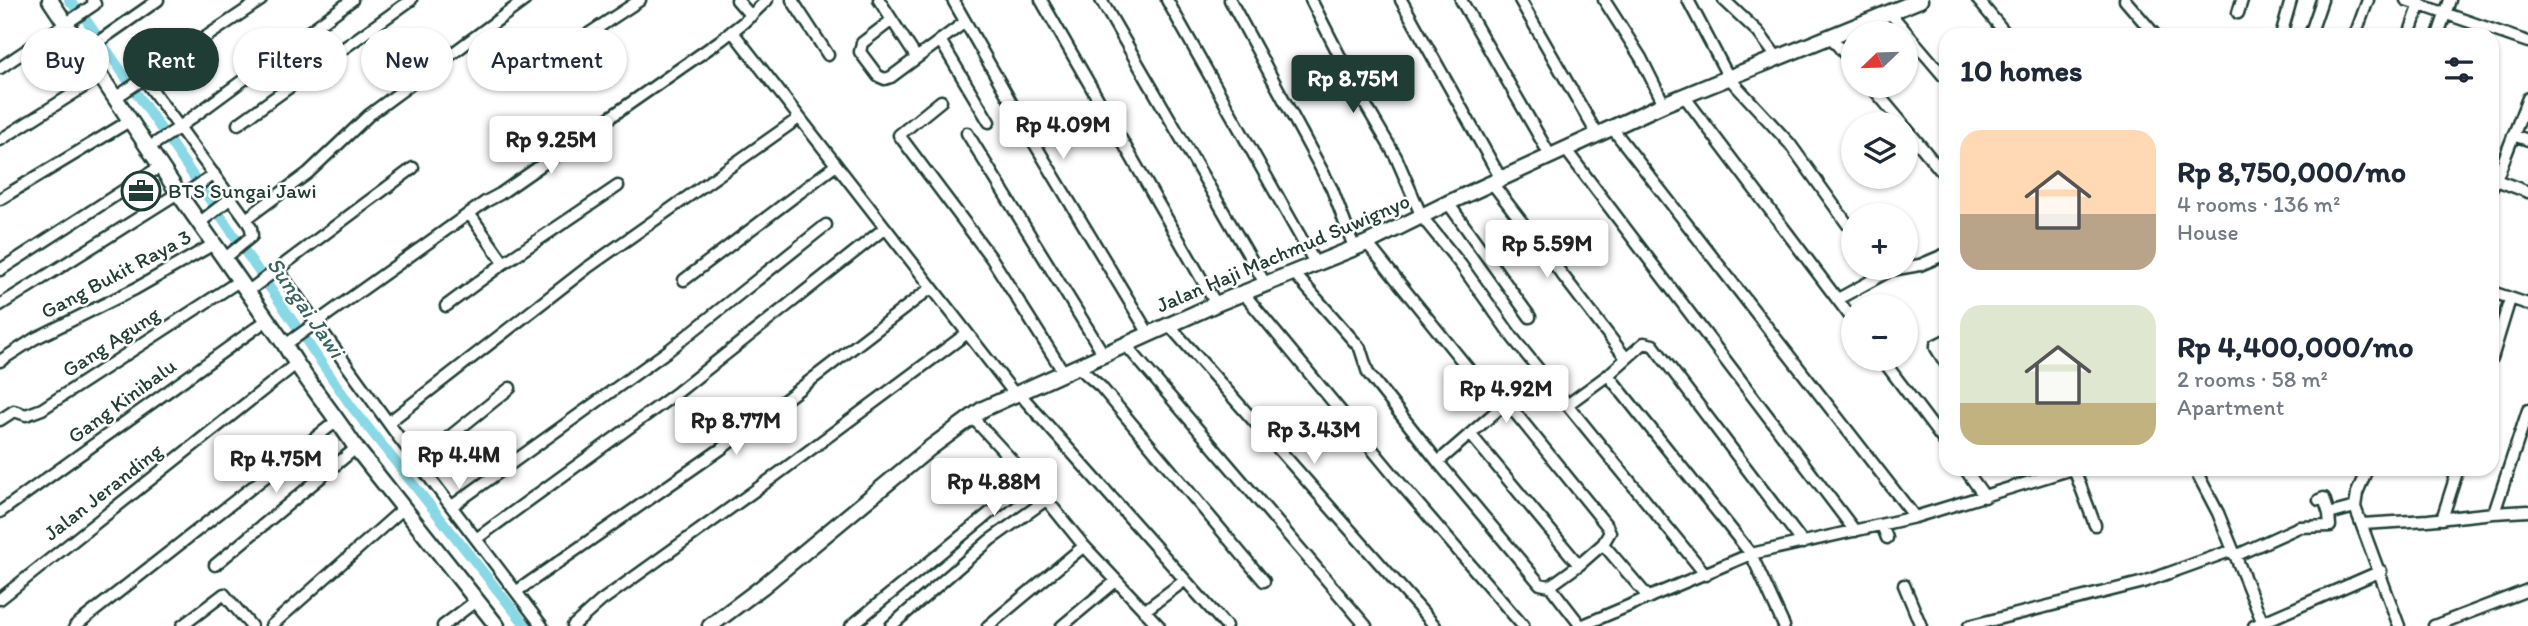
<!DOCTYPE html>
<html lang="en">
<head>
<meta charset="utf-8">
<style>
	body { margin:0; font-family:Itim,sans-serif; background:#f6f6f7; color:#1f2937; height:100vh; display:flex; flex-direction:column; font-size:26px; white-space:nowrap }
	* { box-sizing:border-box; margin:0 }
	p { font-size:23px; color:#747a83 }
	.icon { flex:none; width:38px; height:38px; fill:none; stroke:currentColor; stroke-width:2; stroke-linecap:round; stroke-linejoin:round }
	.map { position:relative; flex:1; overflow:hidden }
	.panel { position:absolute; left:1939px; top:28px; width:560px; height:448px; display:flex; flex-direction:column; background:#fff; border-radius:21px; box-shadow:0 2px 5px #0004 }
	.panel>* { flex:none }
	.guide { position:absolute; left:21px; top:28px; width:665px; height:63px; display:flex; gap:14px }
	.needle { width:46px; rotate:247deg }
	.tools { position:absolute; left:1841px; top:21px; display:grid; gap:14px }
	.tools a { display:grid; place-items:center; width:77px; height:77px; border-radius:50%; background:#fff; box-shadow:0 2px 5px #0004; font-size:35px }
	.price { position:absolute; translate:-50% -60px; padding:0 16px; border-radius:7px; background:#fff; color:#222; font-size:23px; line-height:46px; filter:drop-shadow(0 2px 4px #0008) }
	.price::after { content:''; position:absolute; left:50%; top:42px; width:21px; height:16px; margin-left:-10px; background:inherit; clip-path:polygon(0 0,100% 0,50% 100%) }
	.price.selected { background:#1f3d34; color:#fff }
	ul { padding:0; list-style:none }
	li { display:flex; align-items:center; gap:21px; height:175px; padding:0 21px }
	li span { display:grid; place-items:center; flex:none; width:196px; height:140px; border-radius:21px; color:#555 }
	li>.icon { margin-inline-start:auto }
	span .icon { width:84px; height:84px; fill:#fffc; stroke-width:1 }
	li b { font-size:30px }
	h2 { display:flex; justify-content:space-between; align-items:center; height:84px; padding:0 21px; font-size:30px }
	.tag { padding:0 24px; border-radius:32px; background:#fff; box-shadow:0 2px 5px #0004; font-size:24px; line-height:63px }
	.tag.selected { background:#1f3d34; color:#fff }
	.map>svg:first-child { display:block }
	.lines { fill:none; stroke-linecap:round; stroke-linejoin:round }
	.canal { stroke:#89d8e6; stroke-width:10 }
	.street-casing { stroke:#1f3d34; stroke-width:15 }
	.secondary-casing { stroke:#1f3d34; stroke-width:19 }
	.street { stroke:#fff; stroke-width:10 }
	.secondary { stroke:#fff; stroke-width:14 }
	.labels { text-anchor:middle; stroke-width:5; stroke-linejoin:round; paint-order:stroke }
	.poi-label { font-size:21px; fill:#1f3d34; stroke:#fff; text-anchor:start }
	.street-label { font-size:21px; fill:#1f3d34; stroke:#fff }
	.water-label { font-size:23px; font-style:italic; fill:#3a6460; stroke:#fff }
</style>
</head>
<body>
<div class="map">
<svg width="2528" height="626" viewBox="0 0 2528 626">
	<rect width="100%" height="100%" fill="#fff"/>
	<filter id="ink" filterUnits="userSpaceOnUse"><feTurbulence type="fractalNoise" baseFrequency=".0143" numOctaves="2"/><feDisplacementMap in="SourceGraphic" scale="14" xChannelSelector="R" yChannelSelector="G"/><feConvolveMatrix kernelMatrix="1 2 1 2 8 2 1 2 1" color-interpolation-filters="sRGB"/></filter>
	<g filter="url(#ink)">
		<g class="lines">
			<path class="canal" d="M69,0L87,21L351,406L526,626"/>
			<defs>
				<path id="street" d="M737,0L751,16
					M792,0L828,55
					M879,0L916,57
					M953,0L1033,141L1149,334
					M1041,0L1216,304
					M1101,0L1266,285
					M1167,0L1315,263
					M1230,0L1332,189L1354,247
					M1311,0L1358,92L1396,157L1422,217L1461,265L1513,338L1706,575
					M1401,0L1501,179
					M1461,0L1551,157
					M1520,0L1597,134
					M1604,0L1641,58L1664,104
					M1688,0L1729,78L1790,144L1853,232
					M1724,0L1758,32L1776,56
					M1978,0L2007,35
					M2125,0L2155,35
					M2406,0L2528,42
					M1890,13L1946,79
					M2238,13L2242,0
					M892,20L862,43L860,52L878,76L885,79L891,77L965,22
					M732,31L1014,393
					M2281,35L2291,0
					M2310,35L2322,0
					M2355,35L2368,0
					M2409,35L2420,4
					M2438,35L2450,0
					M1830,36L1853,64
					M940,40L989,122
					M85,51L158,0
					M284,52L301,78
					M0,68L95,4L93,0
					M520,79L640,0
					M145,80L246,219
					M1871,86L1903,124
					M1684,96L1853,320
					M115,98L261,0
					M941,101L899,135L992,259L1064,373
					M238,124L411,0
					M1612,128L1915,517
					M1906,128L1946,177
					M967,133L1104,355
					M2513,135L2528,140
					M0,140L101,76
					M148,148L174,131L352,0
					M1566,150L1855,531
					M2496,180L2528,98
					M1492,183L1626,358
					M2492,188L2496,180L2528,192
					M181,197L214,174
					M0,199L131,120
					M1448,203L1530,317
					M469,213L504,263
					M199,223L231,198
					M1367,243L1500,408L1507,407L1513,410L1607,526L1610,532L1603,544L1649,598
					M224,259L252,236L251,228L246,219L308,173L369,115L525,0
					M0,270L161,166
					M1294,273L1360,348L1368,373L1438,462L1540,584L1550,586L1579,565L1603,544
					M283,277L400,439L476,539
					M684,280L836,165
					M247,292L413,168
					M2492,292L2528,304
					M1244,294L1400,483L1523,626
					M1838,299L1891,270L1920,265L1946,254
					M0,305L178,193
					M446,306L504,263L618,186
					M1169,325L1435,626
					M1946,340L1936,345V348L1946,364
					M1125,344L1366,626
					M285,345L485,202L500,194L721,40L744,22L767,0
					M2492,358L2510,299
					M1882,359L1946,444
					M0,361L34,339L135,289L214,244
					M1078,367L1101,387L1264,581
					M1608,375L1751,554L1784,626
					M1018,392L1226,626
					M1567,405L1608,375L1644,343L1653,345L1803,543
					M972,417L1033,483L1084,546L1159,626
					M0,420L14,411L26,415L42,409L239,281
					M389,422L587,268L799,118
					M1471,435L1579,565
					M418,462L510,388
					M1438,462L1500,408
					M1965,469L1985,497
					M2074,469L2095,525
					M2195,469L2218,513L2264,626
					M2367,469L2357,493L2355,507L2399,626
					M2319,500L2324,498L2329,514L2355,507
					M452,506L669,350L826,225
					M0,512L267,320
					M2494,513L2528,511
					M2442,519L2458,469
					M2362,524L2428,520L2494,513L2528,410
					M1882,525L1887,538
					M2235,556L2299,527L2330,526L2329,514
					M215,565L356,448
					M1904,585L1921,626
					M1550,586L1581,626
					M517,591L721,449L931,288
					M0,599L296,364
					M1144,611L1184,581
					M75,626L338,420
					M182,626L224,594L251,626
					M271,626L404,508
					M443,626L477,600
					M542,626L476,539L678,392L885,228
					M573,626L601,601L775,476L966,334
					M851,626L1030,480
					M891,626L990,540L1046,500
					M988,626L1084,546
					M1062,626L1116,581
					M1581,626L1751,554L1915,517L2072,469
					M1969,626L2144,582L2233,550
					M2254,626L2381,571
					M2434,626L2528,590"/>
				<path id="secondary" d="M50,0L181,197L285,345C306,382 334,413 356,448L497,626
					M710,626L762,587L930,448L983,409L1216,304L1367,243L1448,203L1664,104L1920,0"/>
			</defs>
			<use href="#street" class="street-casing"/>
			<use href="#secondary" class="secondary-casing"/>
			<use href="#street" class="street"/>
			<use href="#secondary" class="secondary"/>
		</g>
	</g>
	<defs>
		<symbol id="office-ring" viewBox="-11 -11 22 22"><circle r="9.5" fill="#fff" stroke="#1f3d34" stroke-width="1.5"/><path d="M-6-3h4V-5.5h4V-3h4V5H-6ZM-1-4.5V-3h2v-1.5ZM-6 0V1H6V0Z" fill="#1f3d34"/></symbol>
	</defs>
	<g fill-rule="evenodd">
		<use href="#office-ring" x="119" y="169" width="44" height="44"/>
	</g>
	<g class="labels">
		<g class="poi-label">
			<text x="168" y="198">BTS Sungai Jawi</text>
		</g>
		<g class="street-label">
			<text transform="translate(1283 253) rotate(-23)" y="7">Jalan Haji Machmud Suwignyo</text>
			<text transform="translate(116 274) rotate(-28)" y="7">Gang Bukit Raya 3</text>
			<text transform="translate(111 342) rotate(-33)" y="7">Gang Agung</text>
			<text transform="translate(122 401) rotate(-36)" y="7">Gang Kinibalu</text>
			<text transform="translate(103 492) rotate(-38)" y="7">Jalan Jeranding</text>
		</g>
		<g class="water-label">
			<text transform="translate(306 307) rotate(55)" y="8">Sungai Jawi</text>
		</g>
	</g>
</svg>
<div class="tools">
<a><svg class="needle" viewBox="-14 -14 28 28"><path d="M0-13l5 13h-10z" fill="#e53935"/><path d="M0 13l5-13h-10z" fill="#747a83"/></svg></a>
<a><svg class="icon" aria-label="layers" viewBox="0 0 24 24"><path d="M12 4l9 5-9 5-9-5zM3 14l9 5 9-5"/></svg></a>
<a>+</a>
<a>−</a>
</div>
<b class="price selected" style="left:1353px;top:115px">Rp 8.75M</b>
<b class="price" style="left:1063px;top:161px">Rp 4.09M</b>
<b class="price" style="left:551px;top:176px">Rp 9.25M</b>
<b class="price" style="left:1547px;top:280px">Rp 5.59M</b>
<b class="price" style="left:1506px;top:425px">Rp 4.92M</b>
<b class="price" style="left:736px;top:457px">Rp 8.77M</b>
<b class="price" style="left:1314px;top:466px">Rp 3.43M</b>
<b class="price" style="left:459px;top:491px">Rp 4.4M</b>
<b class="price" style="left:276px;top:495px">Rp 4.75M</b>
<b class="price" style="left:994px;top:518px">Rp 4.88M</b>
<div class="guide">
<a class="tag">Buy</a>
<a class="tag selected">Rent</a>
<a class="tag">Filters</a>
<a class="tag">New</a>
<a class="tag">Apartment</a>
</div>
<section class="panel">
<h2>10 homes<svg class="icon" aria-label="filters" viewBox="0 0 24 24"><path d="M4 7h16M4 17h16"/><circle cx="9" cy="7" r="2"/><circle cx="15" cy="17" r="2"/></svg></h2>
<ul>
<li><span style="background:linear-gradient(#ffd9b3 60%,#b9a48a 0)"><svg class="icon" aria-label="home" viewBox="0 0 24 24"><path d="M3 11l9-7 9 7M6 9v11h12V9"/></svg></span><div><b>Rp 8,750,000/mo</b><p>4 rooms · 136 m²</p><p>House</p></div></li>
<li><span style="background:linear-gradient(#dfe7d0 70%,#c2b280 0)"><svg class="icon" aria-label="home" viewBox="0 0 24 24"><path d="M3 11l9-7 9 7M6 9v11h12V9"/></svg></span><div><b>Rp 4,400,000/mo</b><p>2 rooms · 58 m²</p><p>Apartment</p></div></li>
</ul>
</section>
</div>
</body>
</html>
